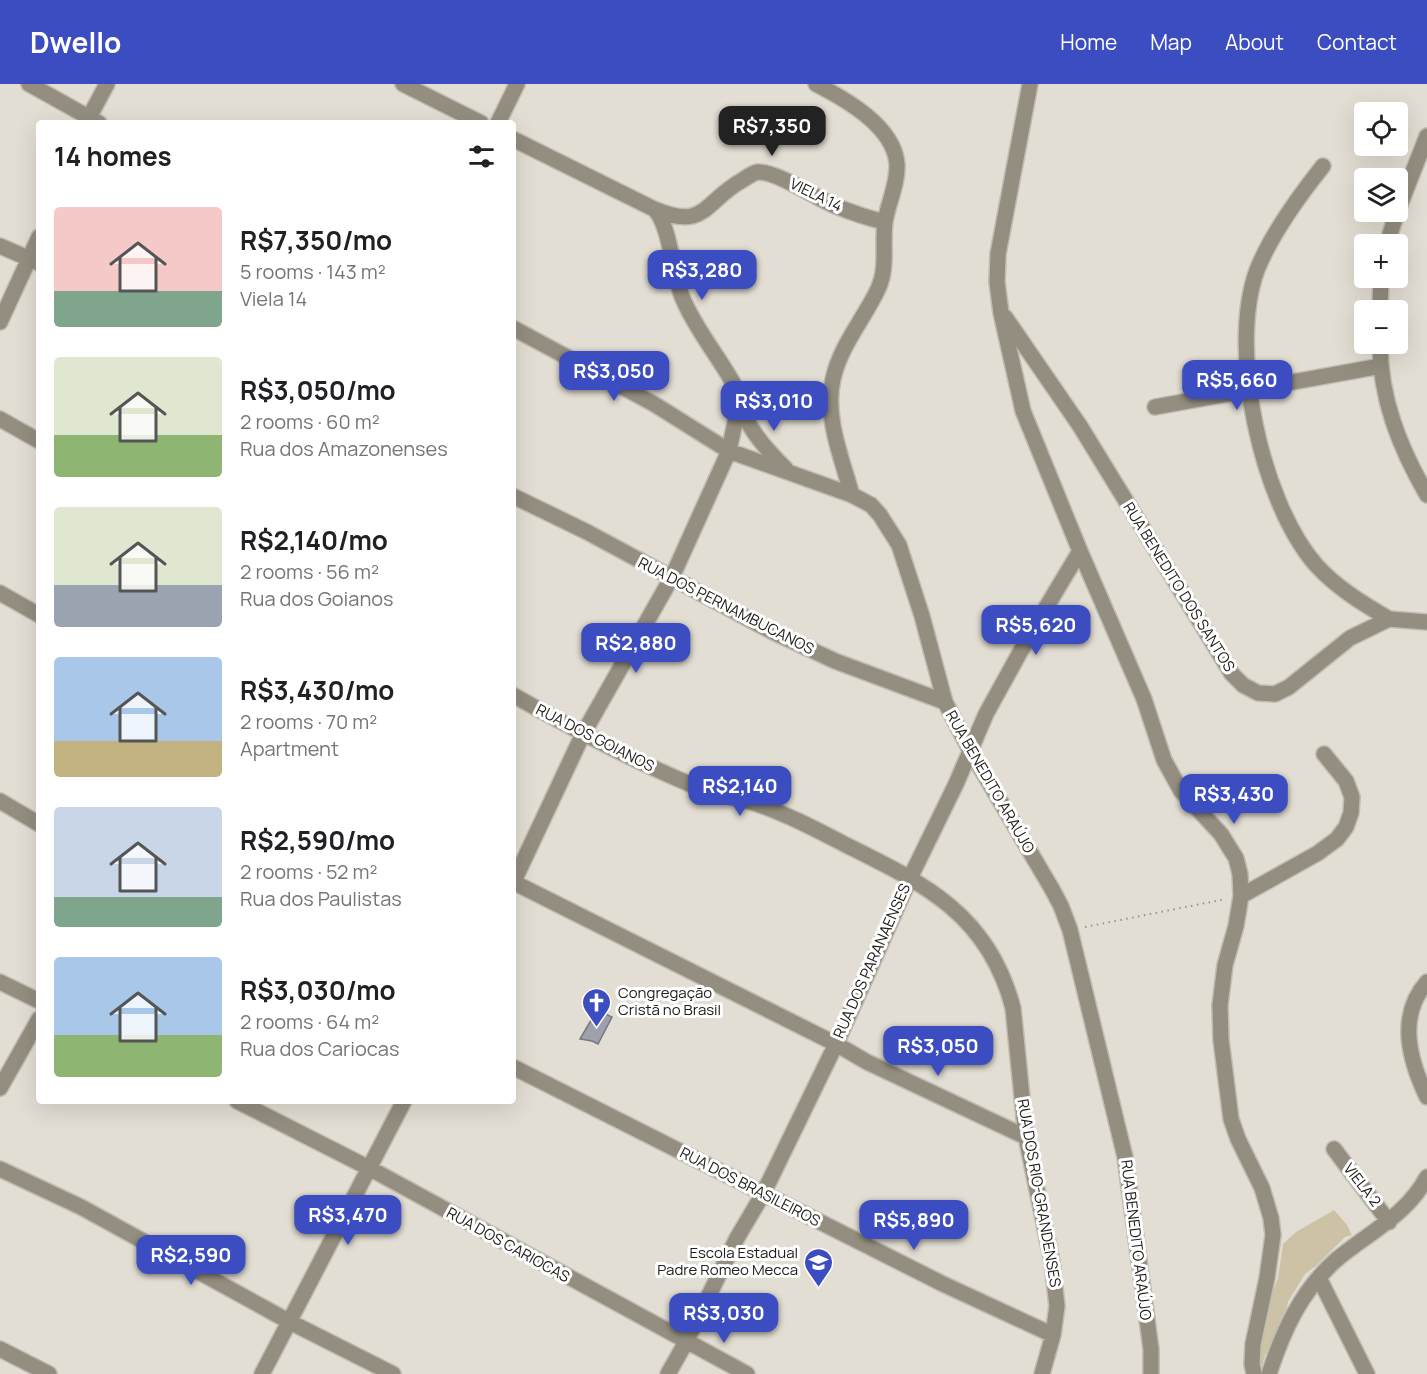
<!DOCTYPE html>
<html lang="en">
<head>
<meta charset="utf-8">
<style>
	body { margin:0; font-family:Manrope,sans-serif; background:#f6f6f6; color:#202124; height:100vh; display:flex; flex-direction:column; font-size:22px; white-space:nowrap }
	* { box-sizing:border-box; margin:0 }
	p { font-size:20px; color:#757577 }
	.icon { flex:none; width:33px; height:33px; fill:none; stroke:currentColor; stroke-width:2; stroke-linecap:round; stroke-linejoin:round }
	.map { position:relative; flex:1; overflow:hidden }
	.details { position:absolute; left:36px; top:36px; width:480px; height:984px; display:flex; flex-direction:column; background:#fff; border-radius:6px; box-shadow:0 6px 24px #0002 }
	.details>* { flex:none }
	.buttons { position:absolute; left:1354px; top:18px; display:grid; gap:12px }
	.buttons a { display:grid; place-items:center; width:54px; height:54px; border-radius:6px; background:#fff; box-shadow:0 6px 24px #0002; font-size:30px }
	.price { position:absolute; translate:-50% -51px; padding:0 14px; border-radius:12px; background:#3b4dc0; color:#fff; font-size:20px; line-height:39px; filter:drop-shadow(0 2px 3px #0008) }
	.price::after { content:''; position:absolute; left:50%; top:36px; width:18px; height:14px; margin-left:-9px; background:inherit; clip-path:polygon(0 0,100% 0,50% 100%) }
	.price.on { background:#222; color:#fff }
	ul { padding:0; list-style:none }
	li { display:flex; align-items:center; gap:18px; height:150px; padding:0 18px }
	li span { display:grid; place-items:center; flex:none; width:168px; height:120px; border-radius:6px; color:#555 }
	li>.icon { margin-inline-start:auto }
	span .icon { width:72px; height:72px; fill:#fffc; stroke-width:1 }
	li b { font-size:26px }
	h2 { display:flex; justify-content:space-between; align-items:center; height:72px; padding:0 18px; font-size:26px }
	header { display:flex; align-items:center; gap:36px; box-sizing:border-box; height:84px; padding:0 30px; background:#3b4dc0; color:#fff }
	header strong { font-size:28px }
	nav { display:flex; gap:33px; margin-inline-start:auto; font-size:21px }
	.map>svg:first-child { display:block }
	.green { fill:#cdc2a5 }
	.building { fill:#9ea1ac; stroke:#747882; stroke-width:1.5 }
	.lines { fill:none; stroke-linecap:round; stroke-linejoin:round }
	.minor-casing { stroke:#bfbcb2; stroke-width:18 }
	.path { stroke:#97948c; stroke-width:2; stroke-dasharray:1.5 4.5; stroke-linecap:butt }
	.minor { stroke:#948e80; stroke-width:15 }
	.labels { text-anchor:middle; stroke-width:6; stroke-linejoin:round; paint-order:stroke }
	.street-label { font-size:15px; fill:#21201c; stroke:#fff }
	.poi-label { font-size:15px; fill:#21201c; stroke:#fff; text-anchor:start }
</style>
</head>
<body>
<header>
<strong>Dwello</strong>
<nav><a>Home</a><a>Map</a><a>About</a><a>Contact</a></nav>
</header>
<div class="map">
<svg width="1427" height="1290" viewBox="0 0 1427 1290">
	<rect width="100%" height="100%" fill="#e2ded3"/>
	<path class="green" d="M1334,1126L1347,1141L1352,1151L1345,1153L1316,1182L1305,1190L1288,1218L1286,1228L1282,1233L1275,1257L1265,1271L1262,1283L1257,1262L1264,1239L1268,1234L1271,1212L1278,1194L1283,1160L1296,1148Z"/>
	<path class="building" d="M597,926L612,933L598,960L592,957L580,955Z"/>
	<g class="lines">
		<defs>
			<path id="minor" d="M29,0L99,39
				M403,0L481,39
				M816,0C845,15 894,42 897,80C898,100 888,119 885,138C882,161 888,184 878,205C864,235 840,262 833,295C824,332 842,375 852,411
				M1030,0L998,170L997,198L1001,229L1023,327L1080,467L1144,615L1164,676L1181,707L1221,750L1229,763L1236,774L1240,790L1241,812L1236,842L1225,881L1220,921L1221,956L1231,1035L1238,1055L1262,1104L1271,1134L1273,1151L1267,1194L1253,1260L1252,1280L1254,1290
				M86,39L107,0
				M498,39L517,0
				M513,55L654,125C705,147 704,118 741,97C746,94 752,89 758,88C776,87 814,113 833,121C850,128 867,134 885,138
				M1323,82C1299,112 1271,151 1257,186C1228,265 1261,418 1316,481C1337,504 1362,519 1389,535
				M654,125C670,139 673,193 683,215C695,244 716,269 732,297C738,308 739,320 744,331C754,352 770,369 786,385
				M1398,126L1427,52
				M1387,160L1397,128
				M0,162L39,179
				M1380,226L1381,194
				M1005,233L1080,342L1232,590L1243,601L1258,609L1275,610L1289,603L1350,554L1389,535L1427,538
				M0,238L39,153
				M513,244L654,320L729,367L852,411L871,421L880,431L899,461L922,532L945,618L970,666L1052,805L1061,822L1070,846L1125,1073L1151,1265V1290
				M1380,260C1380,315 1400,364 1427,411
				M1155,323L1381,282
				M0,335L39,357
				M513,412L587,448L773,548L835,577L945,618
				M0,509L39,531
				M513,611C571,644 630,675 692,701C713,710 736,713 757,720C789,731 819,747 848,762C927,801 989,832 1013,924L1026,1053L1052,1178L1057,1222L1053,1251L1042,1290
				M0,717L39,740
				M513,798L836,960L867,978L1026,1053
				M513,799L583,650L672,493L729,367L739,319
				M1241,812L1318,769L1337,755L1346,743L1351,729L1352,713L1346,697L1324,670
				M0,898L39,917
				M1427,898C1397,932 1409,976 1427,1013
				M513,983L943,1200L1053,1251
				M0,1004L39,935
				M237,1017L369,1084L747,1290
				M1334,1065L1389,1138
				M0,1085L81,1123L290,1238L393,1290
				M1319,1194L1367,1290
				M0,1265L49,1290
				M262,1290L404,1017
				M668,1290L686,1258L737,1154L763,1110L836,960L910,794L956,700L986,630L1029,552L1080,467
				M1269,1290C1283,1247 1301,1207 1336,1176C1368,1149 1407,1131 1427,1093"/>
		</defs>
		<use href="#minor" class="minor-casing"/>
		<path class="path" d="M1085,843L1226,815"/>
		<use href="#minor" class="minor"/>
	</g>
	<defs>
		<symbol id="church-pin" viewBox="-11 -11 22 30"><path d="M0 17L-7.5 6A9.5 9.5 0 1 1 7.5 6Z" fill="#3b4dc0" stroke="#fff"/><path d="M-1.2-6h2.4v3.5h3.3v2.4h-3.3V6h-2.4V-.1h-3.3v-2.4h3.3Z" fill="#fff"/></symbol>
		<symbol id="school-pin" viewBox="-11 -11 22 30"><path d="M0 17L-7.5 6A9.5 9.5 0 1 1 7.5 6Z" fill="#3b4dc0" stroke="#fff"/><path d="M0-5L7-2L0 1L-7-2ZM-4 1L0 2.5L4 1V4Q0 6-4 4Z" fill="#fff"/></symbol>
	</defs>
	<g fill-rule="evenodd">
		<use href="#church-pin" x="580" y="902" width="33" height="45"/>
		<use href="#school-pin" x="802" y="1162" width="33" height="45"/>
	</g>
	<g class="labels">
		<g class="street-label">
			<text transform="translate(816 111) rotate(26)" y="5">VIELA 14</text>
			<text transform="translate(1179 503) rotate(58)" y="5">RUA BENEDITO DOS SANTOS</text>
			<text transform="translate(726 522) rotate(27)" y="5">RUA DOS PERNAMBUCANOS</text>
			<text transform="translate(595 654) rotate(27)" y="5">RUA DOS GOIANOS</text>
			<text transform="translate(990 698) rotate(60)" y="5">RUA BENEDITO ARAÚJO</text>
			<text transform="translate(872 877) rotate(-66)" y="5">RUA DOS PARANAENSES</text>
			<text transform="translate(1362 1101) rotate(52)" y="5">VIELA 2</text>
			<text transform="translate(750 1103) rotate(27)" y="5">RUA DOS BRASILEIROS</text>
			<text transform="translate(1039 1109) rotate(80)" y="5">RUA DOS RIO-GRANDENSES</text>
			<text transform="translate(1136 1156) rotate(83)" y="5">RUA BENEDITO ARAÚJO</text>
			<text transform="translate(508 1161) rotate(29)" y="5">RUA DOS CARIOCAS</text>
		</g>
		<g class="poi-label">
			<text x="618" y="914">Congregação<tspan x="618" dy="17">Cristã no Brasil</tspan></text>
			<text x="798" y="1174" text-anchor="end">Escola Estadual<tspan x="798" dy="17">Padre Romeo Mecca</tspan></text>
		</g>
	</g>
</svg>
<div class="buttons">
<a><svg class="icon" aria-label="locate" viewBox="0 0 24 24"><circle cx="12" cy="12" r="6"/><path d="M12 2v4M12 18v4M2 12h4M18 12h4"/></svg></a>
<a><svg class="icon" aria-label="layers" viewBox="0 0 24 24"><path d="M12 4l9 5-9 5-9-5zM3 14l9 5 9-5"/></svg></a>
<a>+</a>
<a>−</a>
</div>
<b class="price on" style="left:772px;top:73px">R$7,350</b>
<b class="price" style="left:702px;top:217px">R$3,280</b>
<b class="price" style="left:614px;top:318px">R$3,050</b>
<b class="price" style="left:1237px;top:327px">R$5,660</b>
<b class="price" style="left:774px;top:348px">R$3,010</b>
<b class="price" style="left:1036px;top:572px">R$5,620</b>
<b class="price" style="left:636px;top:590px">R$2,880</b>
<b class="price" style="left:740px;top:733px">R$2,140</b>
<b class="price" style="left:1234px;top:741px">R$3,430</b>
<b class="price" style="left:938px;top:993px">R$3,050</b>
<b class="price" style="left:348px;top:1162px">R$3,470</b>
<b class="price" style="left:914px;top:1167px">R$5,890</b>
<b class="price" style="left:191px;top:1202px">R$2,590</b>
<b class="price" style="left:724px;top:1260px">R$3,030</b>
<section class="details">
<h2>14 homes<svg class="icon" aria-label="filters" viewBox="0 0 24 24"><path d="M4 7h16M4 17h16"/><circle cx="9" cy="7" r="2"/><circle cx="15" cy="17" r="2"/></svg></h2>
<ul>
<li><span style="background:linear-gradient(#f6c9c9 70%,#7fa58c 0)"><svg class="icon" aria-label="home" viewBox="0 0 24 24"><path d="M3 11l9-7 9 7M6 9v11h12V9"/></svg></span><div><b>R$7,350/mo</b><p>5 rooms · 143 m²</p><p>Viela 14</p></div></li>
<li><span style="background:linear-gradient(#dfe7d0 65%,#8fb573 0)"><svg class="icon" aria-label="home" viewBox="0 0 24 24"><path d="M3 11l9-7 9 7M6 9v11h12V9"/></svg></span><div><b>R$3,050/mo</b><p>2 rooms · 60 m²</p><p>Rua dos Amazonenses</p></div></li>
<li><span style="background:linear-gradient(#dfe7d0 65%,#9aa5b1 0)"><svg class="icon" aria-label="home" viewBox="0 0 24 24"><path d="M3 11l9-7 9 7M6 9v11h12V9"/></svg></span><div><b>R$2,140/mo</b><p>2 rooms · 56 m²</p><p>Rua dos Goianos</p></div></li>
<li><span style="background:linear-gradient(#a9c7e8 70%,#c2b280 0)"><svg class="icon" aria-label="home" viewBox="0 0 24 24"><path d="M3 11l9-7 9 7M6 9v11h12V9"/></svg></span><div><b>R$3,430/mo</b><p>2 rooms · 70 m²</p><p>Apartment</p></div></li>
<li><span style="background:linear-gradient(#c9d6e8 75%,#7fa58c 0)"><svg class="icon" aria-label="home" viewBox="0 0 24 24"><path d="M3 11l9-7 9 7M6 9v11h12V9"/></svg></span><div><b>R$2,590/mo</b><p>2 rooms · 52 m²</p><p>Rua dos Paulistas</p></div></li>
<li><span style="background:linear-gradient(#a9c7e8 65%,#8fb573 0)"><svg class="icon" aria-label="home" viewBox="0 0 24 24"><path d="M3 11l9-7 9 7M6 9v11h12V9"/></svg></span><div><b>R$3,030/mo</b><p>2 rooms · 64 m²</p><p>Rua dos Cariocas</p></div></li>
</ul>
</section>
</div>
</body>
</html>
